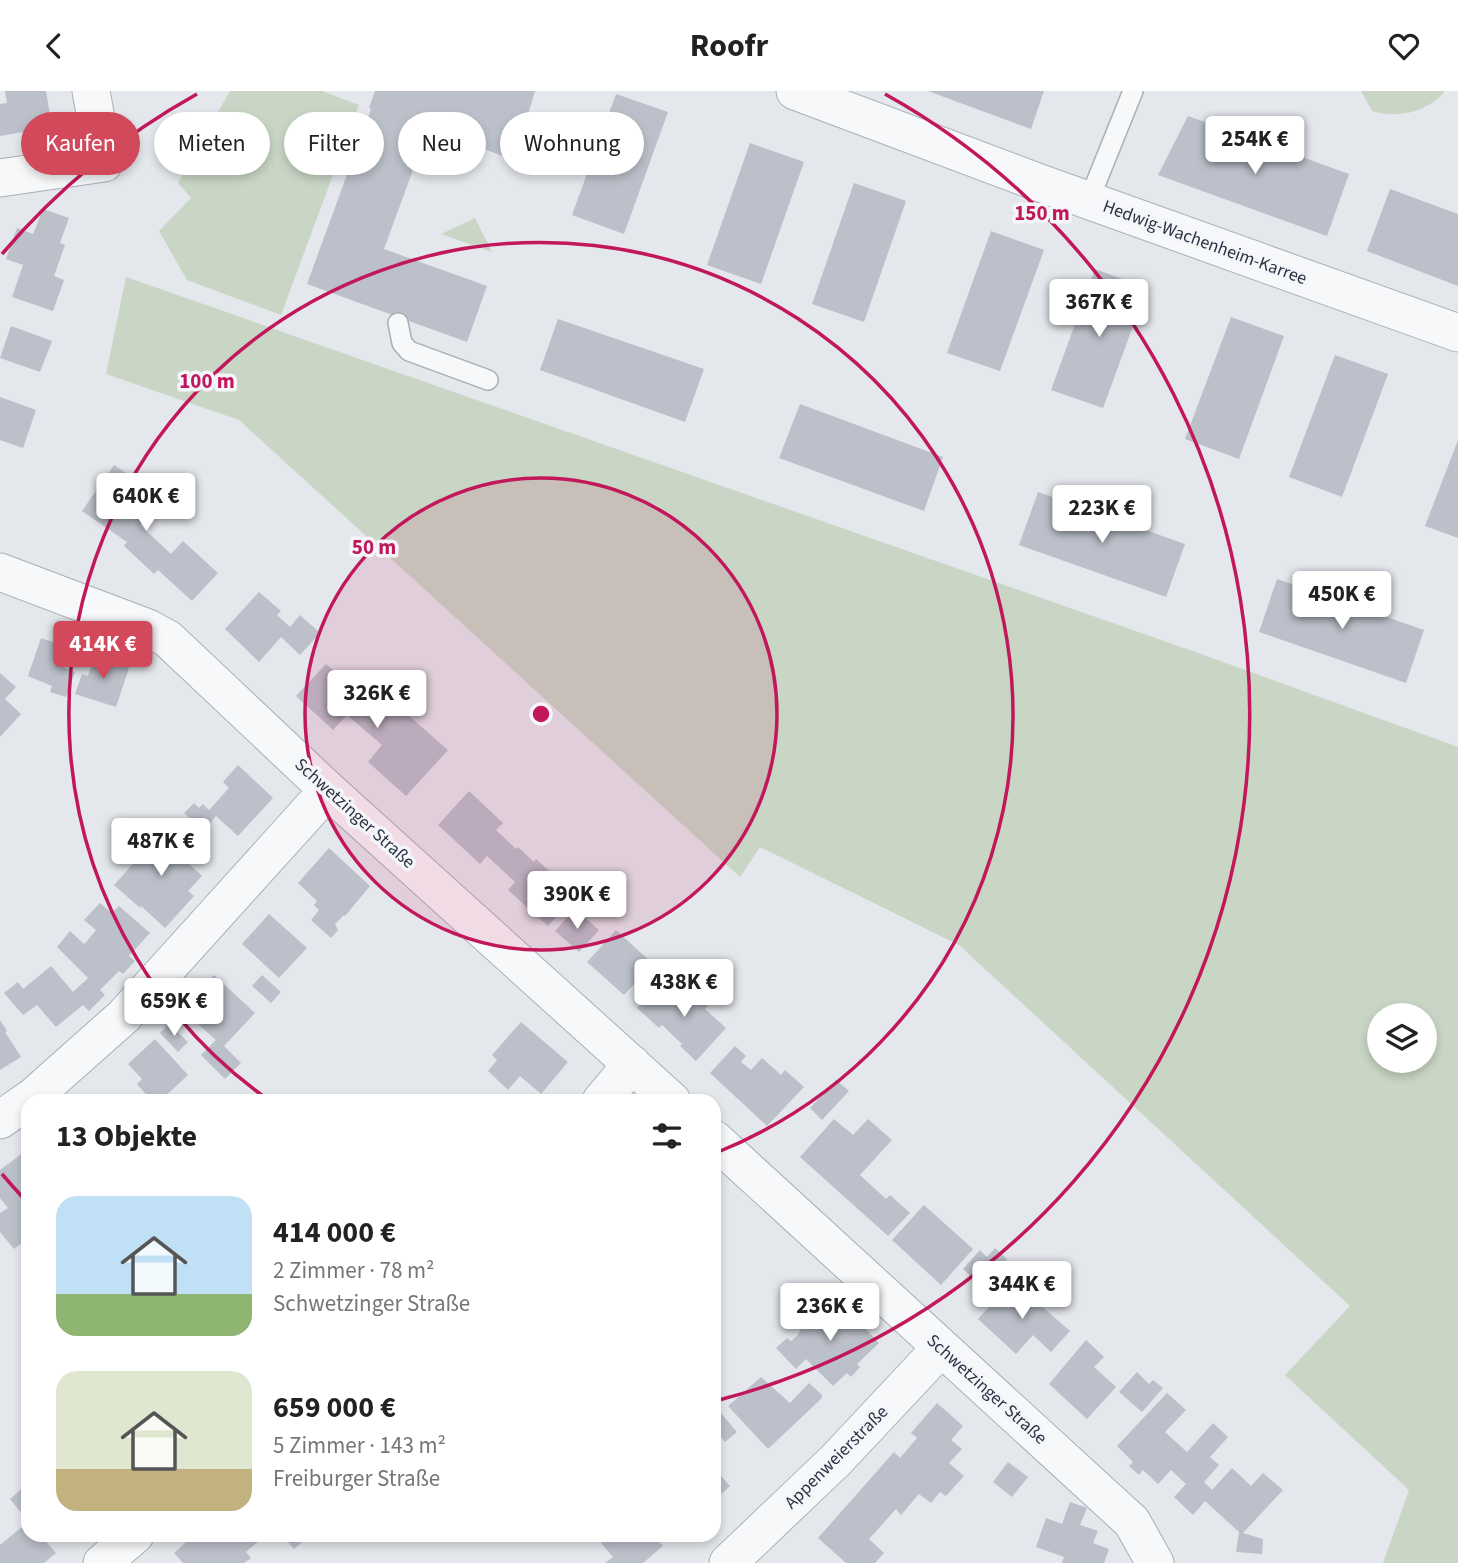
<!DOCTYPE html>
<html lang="de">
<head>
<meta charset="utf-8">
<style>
	body { margin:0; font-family:"Source Sans 3",sans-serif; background:#f2f2f2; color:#222; height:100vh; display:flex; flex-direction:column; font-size:26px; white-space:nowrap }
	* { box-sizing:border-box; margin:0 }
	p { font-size:23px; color:#767676 }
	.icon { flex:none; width:38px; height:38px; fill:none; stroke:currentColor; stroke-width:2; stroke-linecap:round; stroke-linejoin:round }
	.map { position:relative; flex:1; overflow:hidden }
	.panel { position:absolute; left:21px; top:1003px; width:700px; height:448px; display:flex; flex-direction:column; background:#fff; border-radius:21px; box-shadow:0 4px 10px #0003 }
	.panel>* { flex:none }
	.guide { position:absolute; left:21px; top:21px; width:700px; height:63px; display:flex; gap:14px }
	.buttons { position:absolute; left:1367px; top:912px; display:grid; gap:14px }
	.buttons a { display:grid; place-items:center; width:70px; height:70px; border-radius:50%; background:#fff; box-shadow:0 4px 10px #0003; font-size:35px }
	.price { position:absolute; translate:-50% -60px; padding:0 16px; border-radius:7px; background:#fff; color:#222; font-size:23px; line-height:46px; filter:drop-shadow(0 2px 4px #0008) }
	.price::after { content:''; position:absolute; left:50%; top:42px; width:21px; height:16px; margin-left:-10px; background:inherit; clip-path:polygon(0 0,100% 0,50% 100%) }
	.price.current { background:#d1495b; color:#fff }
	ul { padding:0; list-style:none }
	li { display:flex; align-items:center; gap:21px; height:175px; padding:0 35px }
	li span { display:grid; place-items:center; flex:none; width:196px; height:140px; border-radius:21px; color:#555 }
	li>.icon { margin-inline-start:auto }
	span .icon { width:84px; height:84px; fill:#fffc; stroke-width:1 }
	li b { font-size:30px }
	h2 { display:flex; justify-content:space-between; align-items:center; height:84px; padding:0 35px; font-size:30px }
	.pill { padding:0 24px; border-radius:32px; background:#fff; box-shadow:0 4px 10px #0003; font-size:24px; line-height:63px }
	.pill.current { background:#d1495b; color:#fff }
	header { display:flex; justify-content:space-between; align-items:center; height:91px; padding:0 35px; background:#fff; font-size:32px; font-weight:700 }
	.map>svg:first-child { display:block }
	.green { fill:#c9d6c5; fill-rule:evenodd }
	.building { fill:#bbc0ca }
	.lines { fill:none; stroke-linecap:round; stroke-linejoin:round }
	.lane-casing { stroke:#a9aeb7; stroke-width:22 }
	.street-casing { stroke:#a9aeb7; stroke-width:39 }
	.lane { stroke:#f7f8fa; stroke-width:19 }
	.street { stroke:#f7f8fa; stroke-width:37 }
	.ring { fill:none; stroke:#c2185b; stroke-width:3.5 }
	.labels { text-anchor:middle; stroke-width:7; stroke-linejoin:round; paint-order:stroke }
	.street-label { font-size:18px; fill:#2b3445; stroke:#f4f6f9 }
	.centre { fill:#c2185b; stroke:#f4f6f9; stroke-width:3.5 }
	.ring-label { font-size:21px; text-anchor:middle; font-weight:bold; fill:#c2185b; stroke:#f4f6f9; stroke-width:7; stroke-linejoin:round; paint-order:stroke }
</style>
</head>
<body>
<header><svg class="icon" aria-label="back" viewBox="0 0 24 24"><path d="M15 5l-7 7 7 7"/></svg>Roofr<svg class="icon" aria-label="heart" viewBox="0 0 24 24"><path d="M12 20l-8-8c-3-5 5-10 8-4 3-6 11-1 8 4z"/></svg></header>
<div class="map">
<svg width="1458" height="1472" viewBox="0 0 1458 1472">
	<rect width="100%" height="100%" fill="#e4e7ec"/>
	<path class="green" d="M230,0H322L359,14L281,224L187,189L159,140L191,107L178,92Z
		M1361,0H1445C1428,21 1399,28 1372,20Z
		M475,127L492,161L441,143Z
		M126,186L1201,563L1458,656V1472H1383L1409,1399L1285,1284L1350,1215L959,854L760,756L740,786L239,329L106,283ZM1379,924H1424V970H1379Z"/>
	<path class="building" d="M5,0H46L52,36L0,45V13L7,12Z
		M375,0H535L521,47L527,49L520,71L428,38L384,158L487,195L467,251L307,193L371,18L369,17Z
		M928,0H1044L1031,38Z
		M616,3L668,21L624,143L572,124Z
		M1188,25L1349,83L1327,145L1158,84Z
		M750,52L804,71L761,193L707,174Z
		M854,92L906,110L864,231L812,213Z
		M1390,98L1458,123V195L1367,160Z
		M43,118L69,127L60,152L65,154L54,185L64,189L53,220L12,206L23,174L6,168L17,137L33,143Z
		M991,140L1044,159L1000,280L947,262Z
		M1095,178L1147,197L1103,317L1051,299Z
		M1231,226L1284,245L1239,368L1185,348Z
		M558,228L704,278L685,331L540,279Z
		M11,235L52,250L40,281L0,267Z
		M1335,264L1388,283L1342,406L1289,386Z
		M0,306L36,319L23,357L0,349Z
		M800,313L943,366L924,420L779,367Z
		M1458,349V447L1425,435Z
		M114,374L135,388L132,392L157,410L140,434L171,463L183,450L218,482L192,510L158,479L154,483L124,455L127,451L82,420Z
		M1038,401L1185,453L1166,506L1019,454Z
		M1277,488L1424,539L1406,592L1259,541Z
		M259,501L281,520L277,524L290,536L300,524L320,542L300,564L281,546L259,571L225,538Z
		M41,547L66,556L60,575L75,581L66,606L50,601L52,595L28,585Z
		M102,562L114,567L112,572L129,577L116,616L75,603L82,583L88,585L95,565L100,567Z
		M326,573L341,586L337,591L358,610L365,604L382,619L391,609L448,659L406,705L368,671L382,654L347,624L333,639L296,605Z
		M0,582L16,596L5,608L21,623L0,646Z
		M238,674L273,707L238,745L216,725L204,740L184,722L194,712L199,717L203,713L209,719L229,697L223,691Z
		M469,700L503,732L496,739L516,758L518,756L534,771L536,768L564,793L569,787L581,798L548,835L508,799L515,791L487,765L480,773L438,734Z
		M167,735L194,759L185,769L202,785L188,800L194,805L165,837L141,815L140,817L114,794Z
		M329,757L370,795L345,825L344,824L335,833L338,839L331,847L311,829L319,819L314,814L317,810L298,792Z
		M100,812L112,822L119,815L150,842L129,865L135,870L123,883L119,880L100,899L105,904L89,920L83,914L56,936L37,914L23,924L4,902L18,891L23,898L51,875L73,901L88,887L57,856L70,840L84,853L87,850L96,839L84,829Z
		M575,818L599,839L579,861L555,840Z
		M269,823L307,857L279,887L242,853Z
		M616,839L653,873L624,904L587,871Z
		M214,884L255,922L224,955L241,972L225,988L201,964L216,949L182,919Z
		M262,884L281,901L271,912L252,895Z
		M683,889L708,915L705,918L726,937L696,970L680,955L682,953L662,934L659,937L637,917L656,897L667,907Z
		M0,929L7,940L5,941L21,966L0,979Z
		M521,931L568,971L541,1003L520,985L508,999L488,980L497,969L492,964Z
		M169,933L188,951L178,961L160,942Z
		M155,948L188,984L160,1010H152L137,993L142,988L128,973Z
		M735,955L746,965L741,971L751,979L762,967L781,984L785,979L804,996L767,1035L710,982Z
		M836,989L849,1000L822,1029L810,1017Z
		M834,1028L853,1044L868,1028L892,1049L860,1084L886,1108L890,1104L910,1122L888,1145L800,1066Z
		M28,1058V1147L14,1158L0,1141V1122L8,1117L0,1107V1079Z
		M924,1114L973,1158L941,1194L892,1149Z
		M995,1157L1007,1168L982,1196L963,1178L980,1159L987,1166Z
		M1013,1190L1070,1240L1051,1261L1033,1244L1016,1263L978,1228Z
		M836,1207L879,1252L857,1273L860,1276L851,1286L847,1282L833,1295L806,1268L796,1278L776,1257L787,1247L791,1250L797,1245L809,1224L830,1213Z
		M1086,1249L1104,1266L1094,1276L1116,1296L1087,1328L1049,1293Z
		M1137,1281L1149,1293L1153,1289L1163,1297L1142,1321L1119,1301Z
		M761,1286L790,1312L809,1292L822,1304V1307L768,1358L728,1315Z
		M1167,1302L1186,1319L1165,1341L1187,1361L1213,1332L1228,1346L1210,1366L1219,1374L1204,1391L1212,1399L1232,1377L1251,1395L1263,1382L1283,1399L1243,1442L1263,1448L1262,1463L1236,1461L1239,1441L1205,1410L1193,1424L1174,1406L1186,1393L1171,1379L1158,1393L1143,1379L1139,1384L1129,1375L1133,1371L1117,1355Z
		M937,1312L963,1335L951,1349L962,1358L949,1372L964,1385L946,1405L940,1401L931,1412L919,1403L901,1424L896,1418L869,1448L884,1462L875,1472H846L818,1447L894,1361L900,1367L917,1347L911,1342Z
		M714,1314L737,1341L725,1351L714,1338Z
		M1008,1371L1028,1386L1012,1406L993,1391Z
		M714,1377L730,1395L718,1406L721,1409L714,1416Z
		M26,1394L28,1396V1430L10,1408Z
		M1070,1411L1087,1417L1080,1434L1098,1440L1093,1452L1109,1458L1104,1472H1062L1064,1466L1036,1456L1046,1427L1062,1433Z
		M28,1431V1444H40L56,1462L44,1472H0V1454Z
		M194,1444L203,1445L266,1444L246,1461L251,1467L244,1472H183L174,1462Z
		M282,1444H310L294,1458Z
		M611,1444H653L663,1455L643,1472H605L613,1466L601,1452Z"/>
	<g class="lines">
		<defs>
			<path id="lane" d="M1089,109L1133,0
				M398,232L402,252L409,260L488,289"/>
			<path id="street" d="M795,0L1040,92L1458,242
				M0,87L104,72L91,0
				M0,481L148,537L168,548L328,699L672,1010
				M601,1010L632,973
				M0,1029L34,1005L124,925L328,699
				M714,1048L1132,1431L1155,1472
				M102,1472L135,1444
				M728,1472L836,1369L941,1257"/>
		</defs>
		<use href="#lane" class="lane-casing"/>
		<use href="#street" class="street-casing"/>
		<use href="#lane" class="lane"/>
		<use href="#street" class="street"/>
	</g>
	<circle cx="541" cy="623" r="236" fill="#c2185b" fill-opacity=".12"/>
	<g class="ring">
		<circle cx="541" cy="623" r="236"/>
		<path d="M270 1010A472 472 0 1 1 718 1061"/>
		<path d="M27 1111A709 709 0 0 1 2 1083M2 163A709 709 0 0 1 197 3M885 3A709 709 0 0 1 719 1309"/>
	</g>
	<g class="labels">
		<g class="street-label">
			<text transform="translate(1205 151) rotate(20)" y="6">Hedwig-Wachenheim-Karree</text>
			<text transform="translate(355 722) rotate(42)" y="6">Schwetzinger Straße</text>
			<text transform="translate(987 1298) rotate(42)" y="6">Schwetzinger Straße</text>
			<text transform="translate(836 1366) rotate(-45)" y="6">Appenweierstraße</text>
		</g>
	</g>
	<circle cx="541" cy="623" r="10" class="centre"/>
	<g class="ring-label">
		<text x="1042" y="129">150 m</text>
		<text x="207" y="297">100 m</text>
		<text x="374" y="463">50 m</text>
	</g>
</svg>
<div class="buttons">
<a><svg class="icon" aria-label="layers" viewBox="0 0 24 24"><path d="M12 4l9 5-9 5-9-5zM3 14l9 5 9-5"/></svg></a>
</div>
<b class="price" style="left:1255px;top:85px">254K €</b>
<b class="price" style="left:1099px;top:248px">367K €</b>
<b class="price" style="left:146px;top:442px">640K €</b>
<b class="price" style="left:1102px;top:454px">223K €</b>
<b class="price" style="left:1342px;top:540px">450K €</b>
<b class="price current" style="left:103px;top:590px">414K €</b>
<b class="price" style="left:377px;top:639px">326K €</b>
<b class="price" style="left:161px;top:787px">487K €</b>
<b class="price" style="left:577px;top:840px">390K €</b>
<b class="price" style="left:684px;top:928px">438K €</b>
<b class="price" style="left:174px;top:947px">659K €</b>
<b class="price" style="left:1022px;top:1230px">344K €</b>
<b class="price" style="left:830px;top:1252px">236K €</b>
<div class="guide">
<a class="pill current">Kaufen</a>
<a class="pill">Mieten</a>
<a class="pill">Filter</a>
<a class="pill">Neu</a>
<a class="pill">Wohnung</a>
</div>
<section class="panel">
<h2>13 Objekte<svg class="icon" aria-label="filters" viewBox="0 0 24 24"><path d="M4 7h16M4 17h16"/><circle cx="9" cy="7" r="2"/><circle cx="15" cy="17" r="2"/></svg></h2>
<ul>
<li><span style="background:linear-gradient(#bfe0f5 70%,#8fb573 0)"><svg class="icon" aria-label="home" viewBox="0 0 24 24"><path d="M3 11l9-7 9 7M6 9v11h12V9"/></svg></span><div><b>414 000 €</b><p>2 Zimmer · 78 m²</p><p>Schwetzinger Straße</p></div></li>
<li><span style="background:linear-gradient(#dfe7d0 70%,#c2b280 0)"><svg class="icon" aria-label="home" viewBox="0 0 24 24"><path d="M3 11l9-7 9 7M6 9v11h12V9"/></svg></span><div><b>659 000 €</b><p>5 Zimmer · 143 m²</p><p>Freiburger Straße</p></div></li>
</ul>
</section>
</div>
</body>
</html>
